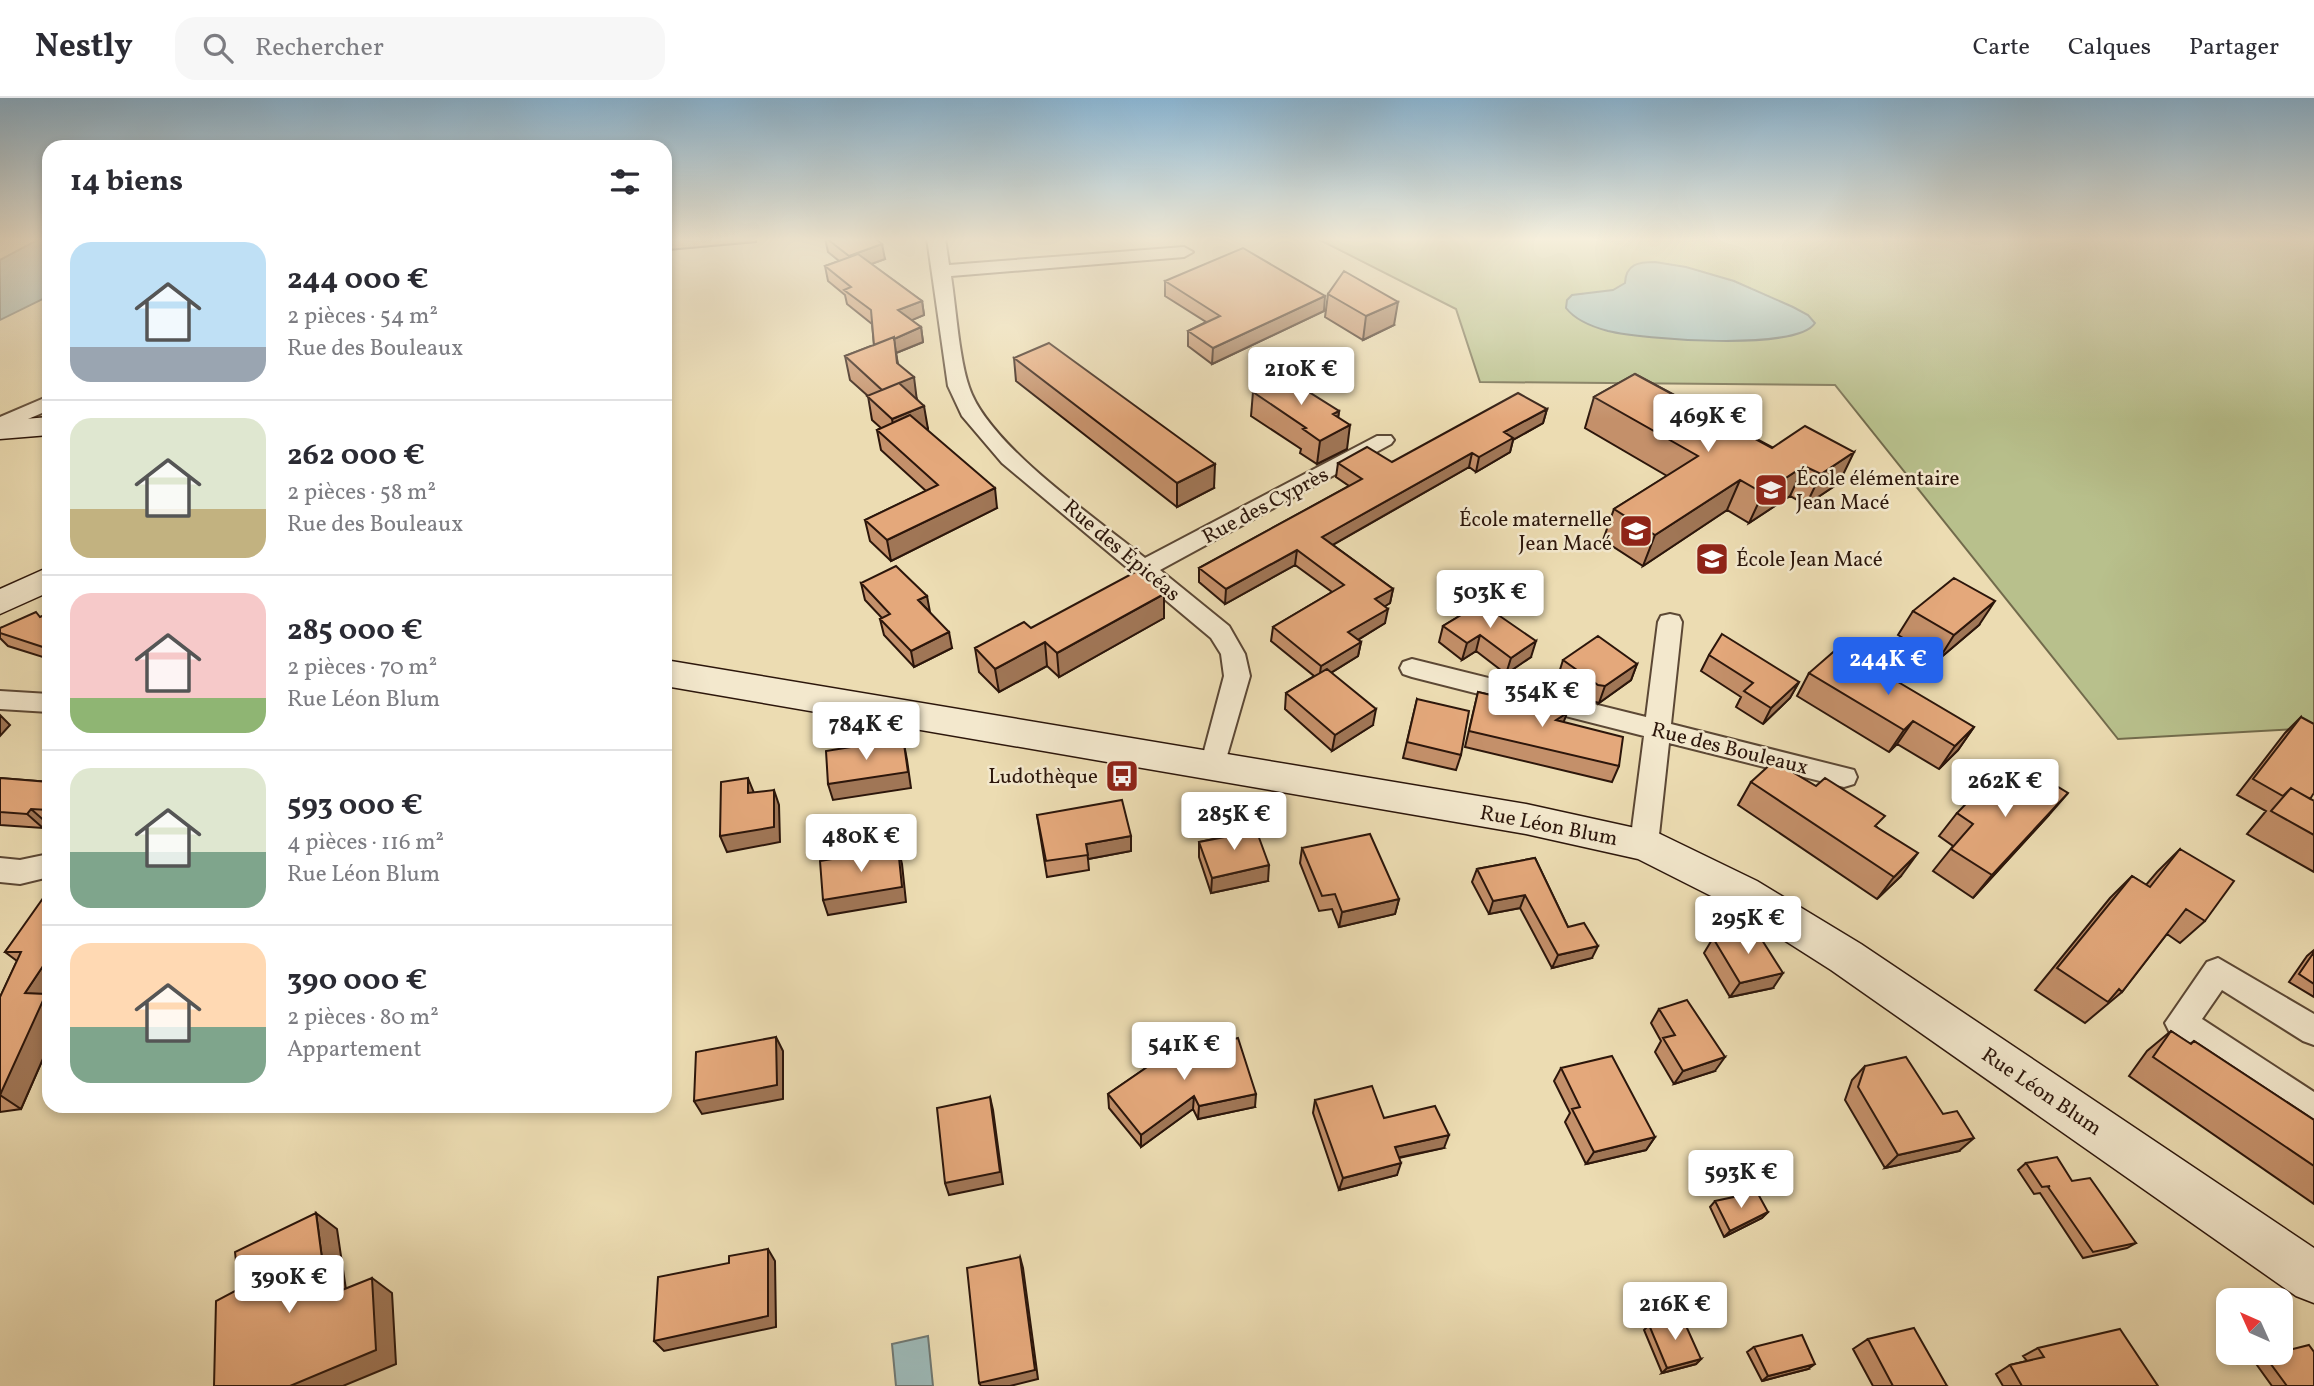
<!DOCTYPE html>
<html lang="fr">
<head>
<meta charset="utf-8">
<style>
	body { margin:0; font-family:Vollkorn,serif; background:#f7f7f7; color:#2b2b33; height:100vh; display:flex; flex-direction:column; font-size:26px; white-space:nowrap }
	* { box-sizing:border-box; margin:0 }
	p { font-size:23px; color:#7c7c81 }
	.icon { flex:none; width:38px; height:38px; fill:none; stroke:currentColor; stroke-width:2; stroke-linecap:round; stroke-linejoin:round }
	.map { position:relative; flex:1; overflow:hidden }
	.side { position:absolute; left:42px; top:42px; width:630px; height:973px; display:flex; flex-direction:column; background:#fff; border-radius:21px; box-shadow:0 4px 10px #0003 }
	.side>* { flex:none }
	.needle { width:46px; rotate:315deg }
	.controls { position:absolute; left:2216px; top:1190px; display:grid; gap:14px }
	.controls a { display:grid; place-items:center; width:77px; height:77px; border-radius:14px; background:#fff; box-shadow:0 4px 10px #0003; font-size:35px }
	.price { position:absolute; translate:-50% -60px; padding:0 16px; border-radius:7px; background:#fff; color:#222; font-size:23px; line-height:46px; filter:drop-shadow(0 2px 4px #0008) }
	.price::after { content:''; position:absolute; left:50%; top:42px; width:21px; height:16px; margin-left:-10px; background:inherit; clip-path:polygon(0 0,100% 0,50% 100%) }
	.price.on { background:#2563eb; color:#fff }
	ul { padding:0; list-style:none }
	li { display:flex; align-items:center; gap:21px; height:175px; padding:0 28px }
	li+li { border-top:2px solid #e1e1e2 }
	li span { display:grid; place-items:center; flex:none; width:196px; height:140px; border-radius:21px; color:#555 }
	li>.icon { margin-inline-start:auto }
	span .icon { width:84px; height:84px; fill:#fffc; stroke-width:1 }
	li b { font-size:30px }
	h2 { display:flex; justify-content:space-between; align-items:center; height:84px; padding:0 28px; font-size:30px }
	header { display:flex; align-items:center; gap:42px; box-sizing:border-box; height:98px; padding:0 35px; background:#fff; border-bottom:2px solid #e1e1e2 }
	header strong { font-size:33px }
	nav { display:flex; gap:38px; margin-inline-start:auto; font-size:24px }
	.search { width:490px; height:63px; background:#f7f7f7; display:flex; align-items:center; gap:18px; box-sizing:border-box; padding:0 24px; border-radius:21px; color:#7c7c81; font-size:26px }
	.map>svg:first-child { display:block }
	.green { fill:#b8c08c; stroke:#726b4c; stroke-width:2 }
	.water { fill:#9db9b7; stroke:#707872; stroke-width:2 }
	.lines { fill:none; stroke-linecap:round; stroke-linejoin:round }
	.street-casing { stroke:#5c4835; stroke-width:4 }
	.secondary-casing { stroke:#2c160b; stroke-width:3 }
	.street { fill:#f3e8cd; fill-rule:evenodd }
	.secondary { fill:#f3e8cd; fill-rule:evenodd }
	.wall { fill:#c4906a; stroke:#2c160b; stroke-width:2 }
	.shaded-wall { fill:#a07656; stroke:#2c160b; stroke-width:2 }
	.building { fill:#e4a87b; stroke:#2c160b; stroke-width:2 }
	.labels { text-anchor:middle; stroke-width:5; stroke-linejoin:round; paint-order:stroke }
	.poi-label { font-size:21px; fill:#2c160b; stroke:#f3e8cd; text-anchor:start }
	.street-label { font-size:21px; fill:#2c160b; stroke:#f3e8cd }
</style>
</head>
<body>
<header>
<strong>Nestly</strong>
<div class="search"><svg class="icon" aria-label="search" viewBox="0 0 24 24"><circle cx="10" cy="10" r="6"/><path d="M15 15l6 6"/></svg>Rechercher</div>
<nav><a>Carte</a><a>Calques</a><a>Partager</a></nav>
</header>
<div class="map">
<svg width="2314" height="1288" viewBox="0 0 2314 1288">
	<rect width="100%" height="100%" fill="#ecdcb2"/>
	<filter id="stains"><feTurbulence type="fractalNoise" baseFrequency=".00286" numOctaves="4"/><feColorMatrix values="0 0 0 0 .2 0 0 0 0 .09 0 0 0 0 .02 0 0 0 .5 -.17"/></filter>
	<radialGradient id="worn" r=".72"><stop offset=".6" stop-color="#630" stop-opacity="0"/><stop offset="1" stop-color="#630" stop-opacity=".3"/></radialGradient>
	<path class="green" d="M1316,140H2314V630L2118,641L1835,287L1480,284L1456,211Z"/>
	<path class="water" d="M41,140H49V198L0,222V162Z
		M1655,164L1686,169L1734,183L1793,209L1808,217L1815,225C1797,254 1641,241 1608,233C1593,229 1576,223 1566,210L1567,202L1572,197L1613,192L1625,185C1626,166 1638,164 1655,164Z
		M928,1238L933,1288H896L892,1246Z"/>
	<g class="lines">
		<defs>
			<path id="street" d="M927,140H945L949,167L1184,149L1193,154L1184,159L951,178C956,210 959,260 969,289C988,347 1096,420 1145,460L1377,338H1391L1394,342L1391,346L1160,472L1229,528L1245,556L1250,578L1222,675L1213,678L1204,675L1200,668L1224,578L1221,556L1211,540L1002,365L962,318L948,288Z
				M49,298V312L0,333V319Z
				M1670,516L1679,518L1682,524L1671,626L1854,672L1857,679L1854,686L1844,689L1669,645L1658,746L1654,754L1644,757L1634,754L1630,746L1644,638L1412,579L1403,576L1400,570L1403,564L1412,561L1646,619L1658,524L1661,518Z
				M0,593L49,596V614L0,611Z
				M44,757L49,759V779L20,786L0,784V760L20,762Z
				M2218,860L2314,916V947L2303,943L2222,892L2202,921L2314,994V1028L2302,1023L2170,935L2165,925L2207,864Z"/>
			<path id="secondary" d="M49,319V337L0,341V323Z
				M49,469V494L0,516V491Z
				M665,562L1526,706L1658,735L1757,783L1861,846L2314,1150V1205L2296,1198L1831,872L1729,807L1638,761L1526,736L665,588Z"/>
		</defs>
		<use href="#street" class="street-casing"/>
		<use href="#secondary" class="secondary-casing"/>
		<use href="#street" class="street"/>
		<use href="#secondary" class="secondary"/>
	</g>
	<path class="wall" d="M665,140H756V144L668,152L666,174H665Z
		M825,140H874L885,161L871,166L922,203L924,217L911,222L921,229L923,244L896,255L898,266L917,301L928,331L927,332L997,410L891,463L870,443L865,422L926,393L881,352L877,332L881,330L872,322L868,298L850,282L845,258L874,247L872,226L847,206L845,197L828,183L825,168L839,163L828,154Z
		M1165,183L1324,213L1212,266L1188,248V233L1206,224L1165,198Z
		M1328,196L1394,227L1363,242L1325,219Z
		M1014,260L1214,390L1177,409L1016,283Z
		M1635,276L1839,385L1806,407L1790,398L1749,425L1727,412L1643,468L1603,442L1614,411L1667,378L1585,330L1594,299Z
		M1253,294H1297L1339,313L1338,320L1347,351L1317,366L1300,355L1301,351L1251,318Z
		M1547,311L1543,325L1513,342L1510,354L1476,374L1469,369L1333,447L1393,491L1390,505L1385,508V525L1358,542L1361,544L1358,558L1331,575L1373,627L1332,653L1285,611L1286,595L1314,578L1271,543L1273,529L1332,494L1295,467L1225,506L1199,484V470L1349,388L1336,379L1338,365L1392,364Z
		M861,485L929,514L952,550L914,569L884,537L880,521L882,520L865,502Z
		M1164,496V520L1059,579L1047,568L999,594L979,574L975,550L1031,530Z
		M1481,505L1531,559L1506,576L1476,553L1462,562L1439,544L1443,528Z
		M1913,513L1979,527L1939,561L1898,537Z
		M49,515V561L8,548L0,540V530L41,519Z
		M1709,557L1799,584L1790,600L1763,626L1736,609L1741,599L1701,573Z
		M1563,562L1637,566L1631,582L1599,605L1592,603L1558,578Z
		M1809,575L1974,629L1958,652L1939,671L1897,646L1889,654L1797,598Z
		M1478,594L1567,615L1563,624L1619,668L1612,684L1465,649Z
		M1417,601L1461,657L1456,672L1403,660Z
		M2301,619L2310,701L2314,703V774L2247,736L2266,713L2237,697L2285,635Z
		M0,680L49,684V726L47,725L43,730L0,727Z
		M1751,684L1877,729L1901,778L1877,801L1738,707Z
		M1957,715L2048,718L1973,800L1933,773L1953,748L1939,738Z
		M1037,717L1131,738V753L1088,761L1089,772L1047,779Z
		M1223,733L1268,783L1211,795L1199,759V744L1223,739Z
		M1302,750L1399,801L1395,816L1339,829L1332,811L1319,813L1300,765Z
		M2180,751L2205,823L2180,845L2167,836L2122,894L2085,925L2035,892L2110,800L2132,778L2146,787L2157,774Z
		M1535,760L1568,829L1592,860L1552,870L1520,810L1489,816L1472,784L1477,771Z
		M49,796V947L21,1011L0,1014V899L17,863L5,854Z
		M1713,840L1773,890L1730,899L1704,855Z
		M2314,852V899L2289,884L2307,858Z
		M1659,911L1715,973L1674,986L1655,954L1661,943L1651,925Z
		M2171,933L2190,946L2194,943L2314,1022V1106L2129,978L2147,953Z
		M1162,951H1197L1255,1009L1198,1021L1193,1011L1141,1049L1109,1010L1108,996L1162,959Z
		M1865,968L1959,1053L1885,1070L1845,1002L1852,982Z
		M1561,970L1655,1039L1646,1052L1586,1066L1565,1024L1570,1015L1554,983Z
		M1315,1002L1384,1020L1444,1050L1399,1060L1397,1077L1339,1092L1313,1015Z
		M2026,1065L2072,1083L2136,1145L2127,1150L2083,1160L2040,1095L2034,1096L2018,1072Z
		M1715,1103L1768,1114L1762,1120L1724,1139L1710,1109Z
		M1649,1227L1701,1261L1696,1266L1662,1275L1644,1232Z
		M1868,1241L1947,1288H1873L1853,1251Z
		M1754,1249L1808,1271L1762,1283L1747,1254Z
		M2038,1250L2158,1288H2003L1996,1276L2010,1267L2027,1263L2023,1258Z
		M2265,1258L2314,1288H2272L2254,1263Z"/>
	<path class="shaded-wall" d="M665,143L668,152L666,174L665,170Z
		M882,146L885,161L852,173L849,158Z
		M1325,198L1324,213L1212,266L1213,250Z
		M922,203L924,217L901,227L898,212Z
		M1398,204L1394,227L1363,242L1366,218Z
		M921,229L923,244L896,255L900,284L914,279L917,303L887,315L896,256L894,241Z
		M924,308L928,331L896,345L892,321Z
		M1547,311L1543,325L1513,342L1510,354L1476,374L1479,359L1504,334Z
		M1339,313L1336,334L1350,327L1347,351L1317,366L1320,343L1333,316Z
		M1854,354L1839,385L1806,407L1821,376Z
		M1472,355L1469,369L1320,454L1322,439Z
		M1215,366L1214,390L1177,409V385Z
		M1804,368L1790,398L1749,425L1763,395Z
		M1740,382L1727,412L1643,468L1655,437Z
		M995,390L997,410L891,463L887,442Z
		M1297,452L1295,467L1225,506L1226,491Z
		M1393,491L1390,505L1373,516L1375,501Z
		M1164,496V520L1059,579L1057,555Z
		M927,498L930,514L918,502Z
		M1995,503L1979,527L1939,561L1954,537Z
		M1388,511L1385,525L1346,549L1348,534Z
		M949,534L952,550L914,569L911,553Z
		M1480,537L1476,553L1462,562L1467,545Z
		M1536,543L1531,559L1506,576L1511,560Z
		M1045,544L1047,568L999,594L995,571Z
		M1361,544L1358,558L1319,582L1321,568Z
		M1637,566L1631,582L1599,605L1605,588Z
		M1799,584L1790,600L1763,626L1771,610Z
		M1376,611L1373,627L1332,653L1335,637Z
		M1567,615L1561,631L1556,622Z
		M0,617L10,627L0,638Z
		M1913,623L1897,646L1889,654L1904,632Z
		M1974,629L1958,652L1939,671L1955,648Z
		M904,646L907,662L911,690L833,702L828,686Z
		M748,680L754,695H748Z
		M774,692L779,707L780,744L727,754L720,738Z
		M2068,695L2048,718L1973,800L1992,777Z
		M31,711L47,725L43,730L27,716Z
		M1131,738V753L1088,761L1086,746Z
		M898,750L902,766L906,804L828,817L823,802Z
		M1918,755L1901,778L1877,801L1894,779Z
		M1269,767L1268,783L1211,795L1212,780Z
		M1525,797L1520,810L1489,816L1493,803Z
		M1399,801L1395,816L1339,829L1342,814Z
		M1598,848L1592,860L1552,870L1558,857Z
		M49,859V947L21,1011L0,997L25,895Z
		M1783,875L1773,890L1730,899L1740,885Z
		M776,939L783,953V1001L702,1016L694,1003Z
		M1725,959L1715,973L1674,986L1683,973Z
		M1256,996L1255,1009L1198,1021L1199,1008Z
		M1194,998L1193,1011L1141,1049V1037Z
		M990,999L993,1012L1003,1086L949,1097L945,1085Z
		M1449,1037L1444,1050L1391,1061L1395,1049Z
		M1655,1039L1646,1052L1586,1066L1594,1054Z
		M1974,1040L1959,1053L1885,1070L1898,1057Z
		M1401,1065L1397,1077L1339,1092L1343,1080Z
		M1768,1114L1762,1120L1724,1139L1730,1133Z
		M316,1115L337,1131L349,1212L327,1198Z
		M768,1151L775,1163L776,1229L664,1253L654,1243Z
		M1020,1159L1023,1170L1038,1281L1010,1288H981L979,1285Z
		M372,1180L392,1195L396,1266L343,1288H290Z
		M1701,1261L1696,1266L1662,1275L1667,1270Z
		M1815,1266L1808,1271L1762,1283L1768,1278Z"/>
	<path class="building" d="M826,140H874L882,146L849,158Z
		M1243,150L1325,198L1213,250L1188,233L1220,218L1165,183Z
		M858,156L922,203L898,212L921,229L894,241V239L874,247L871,212L844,192L851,189L825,168Z
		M1344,173L1398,204L1366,218L1328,196Z
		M894,239L897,265L914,279L882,292L845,258Z
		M1049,245L1215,366L1177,385L1014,260Z
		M1266,274L1297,294L1304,291L1339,313L1333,316L1350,327L1320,343L1303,331L1306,330L1253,294Z
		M1635,276L1772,350L1805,328L1854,354L1821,376L1804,368L1763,395L1740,382L1655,437L1614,411L1698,358L1594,299Z
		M899,285L924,308L892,321L867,298Z
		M1518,295L1547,311L1504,334L1513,340L1479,359L1472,355L1322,439L1393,491L1375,501L1388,511L1348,534L1361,544L1321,568L1273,529L1344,487L1297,452L1226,491L1199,470L1362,381L1338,365L1367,349L1392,364Z
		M910,317L995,390L887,442L865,422L938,387L877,332Z
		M896,468L927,498L918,502L949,534L911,553L880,521L890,516L861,485Z
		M1137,473L1164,496L1057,555L1045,544L995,571L975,550L1024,524L1031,530Z
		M1954,480L1995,503L1954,537L1913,513Z
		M1481,505L1536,543L1511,560L1480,537L1467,545L1443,528Z
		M36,514L40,519L49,515V551L0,535V530Z
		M1722,536L1799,584L1771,610L1744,593L1753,585L1709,557Z
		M1598,538L1637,566L1605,588L1598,587L1563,562Z
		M1839,549L1974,629L1955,648L1913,623L1904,632L1809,575Z
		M1327,571L1376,611L1335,637L1286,595Z
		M1478,594L1567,615L1556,622L1623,639L1619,668L1469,633Z
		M1417,601L1469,613L1461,657L1407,644Z
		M2301,619L2314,626V695L2310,701L2291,690L2283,698L2253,681Z
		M888,643L889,648L904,646L908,674L828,686L826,653Z
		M1774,663L1816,688L1825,680L1885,718L1875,728L1918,755L1894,779L1751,684Z
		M2027,670L2068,695L1992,777L1951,751L1973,726L1957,715L1989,682L2006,692Z
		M0,680L49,684V712L31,711L27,716L0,714Z
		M748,680V695L774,692V729L720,738L721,684Z
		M2291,690L2314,703V737L2271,713Z
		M1122,702L1131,738L1086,746L1088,757L1046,763L1037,717Z
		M1254,726L1269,767L1212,780L1199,744L1225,739L1223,733Z
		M1370,736L1399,801L1342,814L1335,796L1322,798L1302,750Z
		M898,750L902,789L823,802L820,763Z
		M2180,751L2234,783L2205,823L2186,811L2122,894L2119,891L2108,904L2057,870L2132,778L2150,789Z
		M1535,760L1568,829L1584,825L1598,848L1558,857L1525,797L1493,803L1477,771Z
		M46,796H49V859L25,895L46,896L0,997V899L21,854H5Z
		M1755,831L1783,875L1740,885L1713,840Z
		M2314,854V886L2299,876Z
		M1687,902L1725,959L1683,973L1663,940L1675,937L1659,911Z
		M2171,933L2191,946L2194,943L2314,1022V1068L2153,959Z
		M776,939L777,987L694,1003L696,954Z
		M1238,940L1256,996L1199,1008L1194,998L1141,1037L1108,996L1163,958L1162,951L1194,943L1197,951Z
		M1612,958L1655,1039L1594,1054L1572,1011L1580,1009L1561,970Z
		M1906,959L1943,1016L1957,1013L1974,1040L1898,1057L1858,989L1865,968Z
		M1372,988L1384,1020L1435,1008L1449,1037L1395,1049L1401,1065L1343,1080L1315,1002Z
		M990,999L1000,1074L945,1085L937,1010Z
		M2057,1059L2072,1083L2090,1080L2136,1145L2093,1154L2048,1089L2050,1088L2042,1089L2026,1065Z
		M1757,1094L1768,1114L1730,1133L1715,1103Z
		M316,1115L327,1198L372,1180L376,1252L290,1288H214L216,1203L239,1191L235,1154Z
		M768,1151V1218L654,1243L658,1179L729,1165V1158Z
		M1020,1159L1035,1272L979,1285L967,1170Z
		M1682,1219L1701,1261L1667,1270L1649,1227Z
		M1914,1230L1947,1288H1893L1868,1241Z
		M2120,1231L2158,1288H2022L2010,1267L2044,1259L2038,1250Z
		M1802,1237L1815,1266L1768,1278L1754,1249Z
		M2309,1247L2314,1254V1288H2287L2265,1258Z"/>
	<linearGradient id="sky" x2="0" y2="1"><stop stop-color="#8ab6d4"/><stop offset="0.44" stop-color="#f6efdc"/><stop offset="1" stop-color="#f6efdc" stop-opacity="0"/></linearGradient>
	<rect width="2314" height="321" fill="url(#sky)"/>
	<defs>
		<symbol id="school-square" viewBox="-11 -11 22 22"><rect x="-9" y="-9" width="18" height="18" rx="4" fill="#8f2418" stroke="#f3e8cd"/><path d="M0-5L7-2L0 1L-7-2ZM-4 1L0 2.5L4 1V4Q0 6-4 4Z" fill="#fff"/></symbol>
		<symbol id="bus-square" viewBox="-11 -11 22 22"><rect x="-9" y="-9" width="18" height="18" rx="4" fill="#8f2418" stroke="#f3e8cd"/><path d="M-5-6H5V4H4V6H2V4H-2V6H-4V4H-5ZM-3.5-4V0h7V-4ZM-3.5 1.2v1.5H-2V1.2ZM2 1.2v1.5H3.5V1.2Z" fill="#fff"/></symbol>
	</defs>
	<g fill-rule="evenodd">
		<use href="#school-square" x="1752" y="373" width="38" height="38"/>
		<use href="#school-square" x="1617" y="414" width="38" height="38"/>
		<use href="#school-square" x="1693" y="442" width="38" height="38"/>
		<use href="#bus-square" x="1103" y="659" width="38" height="38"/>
	</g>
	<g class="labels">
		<g class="poi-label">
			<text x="1796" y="387">École élémentaire<tspan x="1796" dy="24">Jean Macé</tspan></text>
			<text x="1612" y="428" text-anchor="end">École maternelle<tspan x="1612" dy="24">Jean Macé</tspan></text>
			<text x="1736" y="468">École Jean Macé</text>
			<text x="1098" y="685" text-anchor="end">Ludothèque</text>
		</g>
		<g class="street-label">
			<text transform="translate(1265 407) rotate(-28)" y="7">Rue des Cyprès</text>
			<text transform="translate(1122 452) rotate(40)" y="7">Rue des Épicéas</text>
			<text transform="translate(1730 650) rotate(14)" y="7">Rue des Bouleaux</text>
			<text transform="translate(1549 727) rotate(11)" y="7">Rue Léon Blum</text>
			<text transform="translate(2042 993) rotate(34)" y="7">Rue Léon Blum</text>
		</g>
	</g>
	<rect width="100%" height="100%" filter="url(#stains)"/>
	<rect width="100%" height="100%" fill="url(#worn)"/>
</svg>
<div class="controls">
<a><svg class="needle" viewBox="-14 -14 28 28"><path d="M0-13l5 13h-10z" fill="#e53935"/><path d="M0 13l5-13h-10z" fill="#7c7c81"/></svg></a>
</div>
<b class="price" style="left:1301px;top:309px">210K €</b>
<b class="price" style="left:1708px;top:356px">469K €</b>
<b class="price" style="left:1490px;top:532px">503K €</b>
<b class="price on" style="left:1888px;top:599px">244K €</b>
<b class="price" style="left:1542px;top:631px">354K €</b>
<b class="price" style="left:866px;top:664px">784K €</b>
<b class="price" style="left:2005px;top:721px">262K €</b>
<b class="price" style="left:1234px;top:754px">285K €</b>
<b class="price" style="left:861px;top:776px">480K €</b>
<b class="price" style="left:1748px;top:858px">295K €</b>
<b class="price" style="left:1184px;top:984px">541K €</b>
<b class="price" style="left:1741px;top:1112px">593K €</b>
<b class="price" style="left:289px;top:1217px">390K €</b>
<b class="price" style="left:1675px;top:1244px">216K €</b>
<section class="side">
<h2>14 biens<svg class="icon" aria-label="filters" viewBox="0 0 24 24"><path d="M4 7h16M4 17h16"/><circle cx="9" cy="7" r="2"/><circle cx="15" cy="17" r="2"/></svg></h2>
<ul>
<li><span style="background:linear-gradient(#bfe0f5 75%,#9aa5b1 0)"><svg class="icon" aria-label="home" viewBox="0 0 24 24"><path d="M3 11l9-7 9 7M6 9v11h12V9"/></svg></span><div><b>244 000 €</b><p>2 pièces · 54 m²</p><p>Rue des Bouleaux</p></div></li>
<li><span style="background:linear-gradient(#dfe7d0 65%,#c2b280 0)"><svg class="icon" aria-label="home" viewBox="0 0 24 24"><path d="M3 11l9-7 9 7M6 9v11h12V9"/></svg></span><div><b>262 000 €</b><p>2 pièces · 58 m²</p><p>Rue des Bouleaux</p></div></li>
<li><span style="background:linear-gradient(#f6c9c9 75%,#8fb573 0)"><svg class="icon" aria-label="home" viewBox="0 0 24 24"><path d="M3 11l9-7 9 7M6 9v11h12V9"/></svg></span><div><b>285 000 €</b><p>2 pièces · 70 m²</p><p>Rue Léon Blum</p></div></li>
<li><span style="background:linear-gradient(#dfe7d0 60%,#7fa58c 0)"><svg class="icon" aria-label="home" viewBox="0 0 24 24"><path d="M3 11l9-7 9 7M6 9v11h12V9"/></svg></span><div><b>593 000 €</b><p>4 pièces · 116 m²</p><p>Rue Léon Blum</p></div></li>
<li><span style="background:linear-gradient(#ffd9b3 60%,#7fa58c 0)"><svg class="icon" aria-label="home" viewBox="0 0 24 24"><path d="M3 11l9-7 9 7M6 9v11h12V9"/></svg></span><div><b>390 000 €</b><p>2 pièces · 80 m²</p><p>Appartement</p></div></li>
</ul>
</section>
</div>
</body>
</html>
